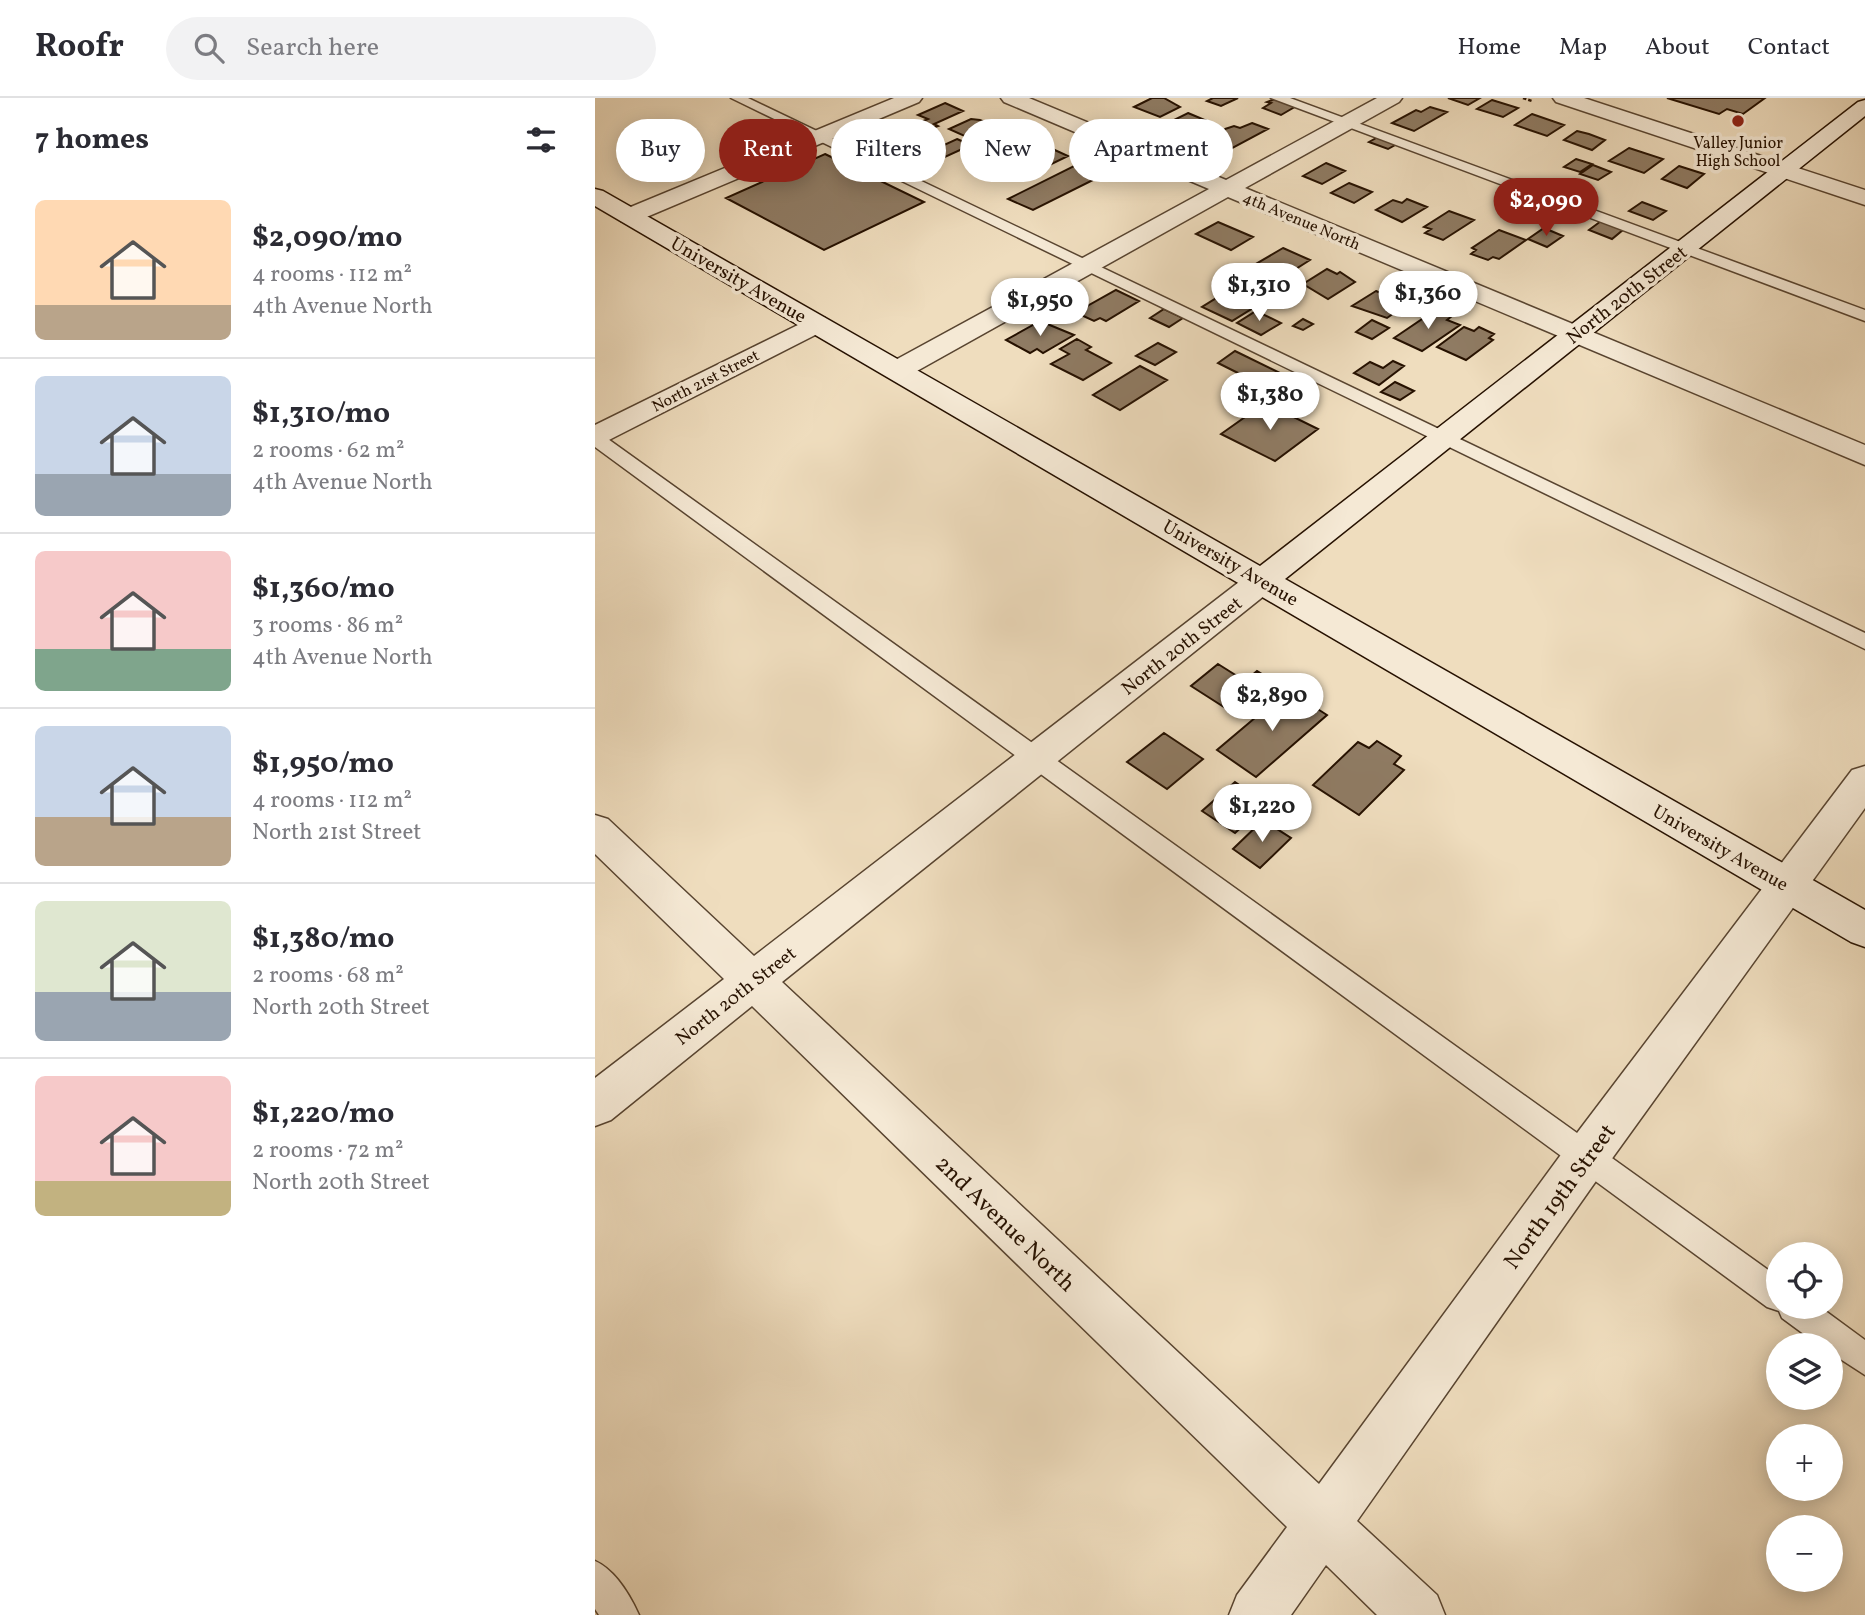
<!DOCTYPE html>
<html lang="en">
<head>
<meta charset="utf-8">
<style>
	body { margin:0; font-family:Vollkorn,serif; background:#f2f2f3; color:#2b2b33; height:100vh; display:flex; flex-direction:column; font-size:26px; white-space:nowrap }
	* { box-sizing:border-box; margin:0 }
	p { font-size:23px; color:#7c7c81 }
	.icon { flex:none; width:38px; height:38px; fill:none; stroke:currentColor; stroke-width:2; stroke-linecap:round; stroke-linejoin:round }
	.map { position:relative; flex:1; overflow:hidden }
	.sheet { display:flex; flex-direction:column; background:#fff; width:595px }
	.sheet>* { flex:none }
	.guide { position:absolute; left:21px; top:21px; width:665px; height:63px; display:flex; gap:14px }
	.controls { position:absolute; left:1171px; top:1144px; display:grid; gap:14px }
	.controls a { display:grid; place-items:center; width:77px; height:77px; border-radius:50%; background:#fff; box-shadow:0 4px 18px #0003; font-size:35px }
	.price { position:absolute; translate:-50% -60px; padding:0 16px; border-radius:24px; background:#fff; color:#222; font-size:23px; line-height:46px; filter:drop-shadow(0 2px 4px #0008) }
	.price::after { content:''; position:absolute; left:50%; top:42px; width:21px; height:16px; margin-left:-10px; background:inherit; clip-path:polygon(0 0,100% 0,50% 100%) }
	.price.current { background:#8f2418; color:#fff }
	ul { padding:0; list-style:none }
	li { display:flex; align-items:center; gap:21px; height:175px; padding:0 35px }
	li+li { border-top:2px solid #e1e1e2 }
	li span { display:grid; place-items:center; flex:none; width:196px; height:140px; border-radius:10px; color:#555 }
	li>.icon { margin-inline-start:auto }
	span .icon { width:84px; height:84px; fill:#fffc; stroke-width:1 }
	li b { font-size:30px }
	h2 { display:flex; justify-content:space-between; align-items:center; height:84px; padding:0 35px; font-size:30px }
	.pill { padding:0 24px; border-radius:32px; background:#fff; box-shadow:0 4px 18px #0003; font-size:24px; line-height:63px }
	.pill.current { background:#8f2418; color:#fff }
	header { display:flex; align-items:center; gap:42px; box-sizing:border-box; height:98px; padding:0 35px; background:#fff; border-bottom:2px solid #e1e1e2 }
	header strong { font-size:33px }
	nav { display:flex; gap:38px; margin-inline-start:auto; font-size:24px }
	.search { width:490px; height:63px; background:#f2f2f3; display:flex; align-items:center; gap:18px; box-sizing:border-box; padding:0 24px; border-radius:38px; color:#7c7c81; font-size:26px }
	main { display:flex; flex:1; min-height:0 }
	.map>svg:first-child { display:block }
	.building { fill:#8f7b63; stroke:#261100; stroke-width:2 }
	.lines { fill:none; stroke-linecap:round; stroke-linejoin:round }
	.lane-casing { stroke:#584430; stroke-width:3 }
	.street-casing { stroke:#584430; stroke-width:3 }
	.secondary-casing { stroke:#261100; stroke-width:3 }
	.path { stroke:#261100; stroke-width:2.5; stroke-dasharray:3.5 2; stroke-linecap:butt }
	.lane { fill:#f5e9d5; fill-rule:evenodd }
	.street { fill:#f5e9d5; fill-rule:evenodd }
	.secondary { fill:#f5e9d5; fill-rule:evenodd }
	.poi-dot { fill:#8f2418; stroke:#f5e9d5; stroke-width:2.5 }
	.labels { text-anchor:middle; stroke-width:7; stroke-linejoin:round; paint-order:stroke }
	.far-poi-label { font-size:16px; fill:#261100; stroke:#f5e9d5 }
	.far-street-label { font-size:16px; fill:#261100; stroke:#f5e9d5 }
	.street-label { font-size:19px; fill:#261100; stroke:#f5e9d5 }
	.near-street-label { font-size:23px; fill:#261100; stroke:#f5e9d5 }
</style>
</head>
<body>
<header>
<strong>Roofr</strong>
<div class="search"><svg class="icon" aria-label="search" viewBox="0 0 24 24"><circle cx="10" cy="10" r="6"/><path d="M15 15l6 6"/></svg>Search here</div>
<nav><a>Home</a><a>Map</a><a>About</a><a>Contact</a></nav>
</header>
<main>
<section class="sheet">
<h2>7 homes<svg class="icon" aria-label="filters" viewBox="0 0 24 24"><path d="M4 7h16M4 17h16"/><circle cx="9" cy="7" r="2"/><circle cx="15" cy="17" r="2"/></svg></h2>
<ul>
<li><span style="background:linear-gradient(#ffd9b3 75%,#b9a48a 0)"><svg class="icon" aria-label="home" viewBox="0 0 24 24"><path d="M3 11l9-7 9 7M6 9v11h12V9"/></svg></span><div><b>$2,090/mo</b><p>4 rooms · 112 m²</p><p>4th Avenue North</p></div></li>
<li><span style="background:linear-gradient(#c9d6e8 70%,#9aa5b1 0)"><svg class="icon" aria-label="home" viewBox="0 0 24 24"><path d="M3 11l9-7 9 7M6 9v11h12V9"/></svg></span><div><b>$1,310/mo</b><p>2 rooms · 62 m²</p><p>4th Avenue North</p></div></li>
<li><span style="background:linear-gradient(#f6c9c9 70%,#7fa58c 0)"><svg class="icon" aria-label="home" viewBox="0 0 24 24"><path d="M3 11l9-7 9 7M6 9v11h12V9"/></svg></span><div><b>$1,360/mo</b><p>3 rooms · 86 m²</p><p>4th Avenue North</p></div></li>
<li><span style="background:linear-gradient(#c9d6e8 65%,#b9a48a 0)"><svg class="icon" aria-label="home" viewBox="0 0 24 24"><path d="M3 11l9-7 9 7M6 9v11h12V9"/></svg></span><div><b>$1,950/mo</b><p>4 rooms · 112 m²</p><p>North 21st Street</p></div></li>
<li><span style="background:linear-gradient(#dfe7d0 65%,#9aa5b1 0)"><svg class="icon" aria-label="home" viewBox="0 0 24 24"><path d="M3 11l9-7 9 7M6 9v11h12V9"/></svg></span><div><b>$1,380/mo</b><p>2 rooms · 68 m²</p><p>North 20th Street</p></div></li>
<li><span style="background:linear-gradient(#f6c9c9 75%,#c2b280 0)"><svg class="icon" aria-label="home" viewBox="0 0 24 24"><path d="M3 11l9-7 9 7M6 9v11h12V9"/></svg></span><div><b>$1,220/mo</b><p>2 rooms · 72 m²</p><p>North 20th Street</p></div></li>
</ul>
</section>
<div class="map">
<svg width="1270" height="1517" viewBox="0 0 1270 1517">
	<rect width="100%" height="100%" fill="#efddbe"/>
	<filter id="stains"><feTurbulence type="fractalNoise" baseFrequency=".00286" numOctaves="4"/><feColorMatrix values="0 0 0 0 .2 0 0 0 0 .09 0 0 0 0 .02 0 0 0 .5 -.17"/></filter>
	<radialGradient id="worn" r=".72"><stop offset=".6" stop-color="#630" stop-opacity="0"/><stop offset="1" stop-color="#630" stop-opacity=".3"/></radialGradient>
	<path class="building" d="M557,0H569L585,9L565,19L539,9Z
		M618,0H643L626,8L612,3Z
		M682,0L703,7L686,17L668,10L676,5L672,4Z
		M853,0H885L873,7Z
		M1072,0H1170L1148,16L1132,11L1124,16Z
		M897,2L923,10L908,19L882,11Z
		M350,5L368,13L339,26L343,28L332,32L319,27L333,21L323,17Z
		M835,9L852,14L819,33L797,25L821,12L826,14Z
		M593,15L617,25L596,35L573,25Z
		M937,16L969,27L952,38L920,27Z
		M376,21L385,22L400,28L374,40L354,31Z
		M657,25L673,31L630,54L613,47L616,46L608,41L627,32L639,28L645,30Z
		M982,33L994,36L1010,42L997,52L969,42Z
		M411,34L430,40L398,55L381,47Z
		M783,39L802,46L793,51L774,44Z
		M362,41L376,47L339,64L325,58Z
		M451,48L473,58L434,77L411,67Z
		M1034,50L1068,61L1049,75L1014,63Z
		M230,56L329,104L229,152L131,100Z
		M981,61L997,66L985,74L969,69Z
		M487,64L512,75L438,112L413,101Z
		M731,65L750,73L727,86L708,78Z
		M998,67L1016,74L1003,82L985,76Z
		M1084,68L1109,76L1092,90L1067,81Z
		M754,85L777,94L759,105L736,95Z
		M812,101L832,109L807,124L781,112L798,102L807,105Z
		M1047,104L1071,113L1058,122L1034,113Z
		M854,113L879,122L848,142L830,135L836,131L829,129Z
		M1006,123L1029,131L1017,141L994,132Z
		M623,124L658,139L636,152L601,136Z
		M949,130L968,138L952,149L933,141Z
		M904,132L931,142L904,161L898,159L893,162L876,156L881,152L877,150Z
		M688,150L715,162L688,179L677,174L670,178L654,170Z
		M732,171L742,176L745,174L760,184L733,201L708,186Z
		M636,191L666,205L637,223L607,209Z
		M521,192L544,203L511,223L505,220L499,223L484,216L490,212L487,211Z
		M781,193L812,206L792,220L757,208Z
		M569,211L588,220L574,229L555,220Z
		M842,211L857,218L852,222L865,227L827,253L799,240Z
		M661,213L686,225L666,237L642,225Z
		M708,221L718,226L708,232L698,228Z
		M777,222L794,230L777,241L761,234Z
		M445,223L479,237L448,255L442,251L435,255L411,242Z
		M869,229L879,233L884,229L899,236L894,240L898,242L871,262L842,249Z
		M482,241L496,249L491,252L516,265L488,282L456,266L474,256L465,251Z
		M563,245L581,254L560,267L541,258Z
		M640,253L693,279L675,291L623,265Z
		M798,263L809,268L784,287L759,275L775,264L788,270Z
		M545,268L572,282L525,312L498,297Z
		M800,284L819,293L805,302L786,294Z
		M670,305L723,331L680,363L626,336Z
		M623,566L650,583L662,573L681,585L643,618L596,588Z
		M693,592L732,617L661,679L622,652Z
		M569,635L608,661L572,691L532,664Z
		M782,643L806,658L799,666L809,672L764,717L718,687L763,644L774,650Z
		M640,684L672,706L640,735L607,713Z
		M668,722L696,740L665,770L638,751Z"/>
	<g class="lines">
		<defs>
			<path id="lane" d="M136,0H153L1270,535V551Z
				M676,0H695L1270,212V223Z
				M0,335L6,336L1183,1179V1209H1225L1270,1242V1277L1236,1255V1248H1225L1187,1220L1184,1213L1172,1209L0,349Z
				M0,1463C20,1472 35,1497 44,1517H4L0,1511Z"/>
			<path id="street" d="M299,0H327L324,4L42,123H26L22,118L26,113Z
				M406,0H434L631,82L782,0H807L804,4L650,90L1270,347V367L633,99L313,278L303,280L293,278L289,272L293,266L614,91L409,4Z
				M958,0H989L1270,92V107L961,4Z
				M221,218L230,220L234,226L230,232L10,344L0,347V327Z
				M668,471L679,474L684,482L679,490L187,884L724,1386L976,1043L1257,672L1270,668V710L1008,1073L762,1423L842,1497L850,1517H782L731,1467L696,1517H634L642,1497L692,1429L157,908L16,1022L0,1028V980L129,881L0,756V717L13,721L159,858L657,474Z"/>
			<path id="secondary" d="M1270,2V18L690,481L1270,812V849L1256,844L0,108V91L8,93L665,468L1263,4Z"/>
		</defs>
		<use href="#lane" class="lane-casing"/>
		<use href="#street" class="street-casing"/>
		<use href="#secondary" class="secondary-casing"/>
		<path class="path" d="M928,0L937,3"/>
		<use href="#lane" class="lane"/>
		<use href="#street" class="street"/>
		<use href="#secondary" class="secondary"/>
	</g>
	<circle class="poi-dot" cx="1143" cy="23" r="7"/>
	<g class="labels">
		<g class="far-poi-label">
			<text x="1143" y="50">Valley Junior<tspan x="1143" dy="18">High School</tspan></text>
		</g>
		<g class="far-street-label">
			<text transform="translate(707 122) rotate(23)" y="6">4th Avenue North</text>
			<text transform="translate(110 282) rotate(-27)" y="6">North 21st Street</text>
		</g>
		<g class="street-label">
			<text transform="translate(144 181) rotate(30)" y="7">University Avenue</text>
			<text transform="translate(1031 196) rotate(-38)" y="7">North 20th Street</text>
			<text transform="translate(636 464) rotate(30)" y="7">University Avenue</text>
			<text transform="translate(586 547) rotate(-38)" y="7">North 20th Street</text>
			<text transform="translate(1126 749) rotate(30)" y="7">University Avenue</text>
			<text transform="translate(140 897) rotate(-38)" y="7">North 20th Street</text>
		</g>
		<g class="near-street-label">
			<text transform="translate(964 1098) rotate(-54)" y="8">North 19th Street</text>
			<text transform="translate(411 1125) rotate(44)" y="8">2nd Avenue North</text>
		</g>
	</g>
	<rect width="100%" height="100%" filter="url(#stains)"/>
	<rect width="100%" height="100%" fill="url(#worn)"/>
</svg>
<div class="controls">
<a><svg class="icon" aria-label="locate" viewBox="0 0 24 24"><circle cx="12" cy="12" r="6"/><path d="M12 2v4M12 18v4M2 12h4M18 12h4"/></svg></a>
<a><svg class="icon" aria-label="layers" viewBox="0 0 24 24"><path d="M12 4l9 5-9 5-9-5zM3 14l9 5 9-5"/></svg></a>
<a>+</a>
<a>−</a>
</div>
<b class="price current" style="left:951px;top:140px">$2,090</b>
<b class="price" style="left:664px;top:225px">$1,310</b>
<b class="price" style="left:833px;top:233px">$1,360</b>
<b class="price" style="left:445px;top:240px">$1,950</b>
<b class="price" style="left:675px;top:334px">$1,380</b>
<b class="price" style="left:677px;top:635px">$2,890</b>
<b class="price" style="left:667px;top:746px">$1,220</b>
<div class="guide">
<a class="pill">Buy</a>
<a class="pill current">Rent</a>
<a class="pill">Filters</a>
<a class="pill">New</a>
<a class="pill">Apartment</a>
</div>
</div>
</main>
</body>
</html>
